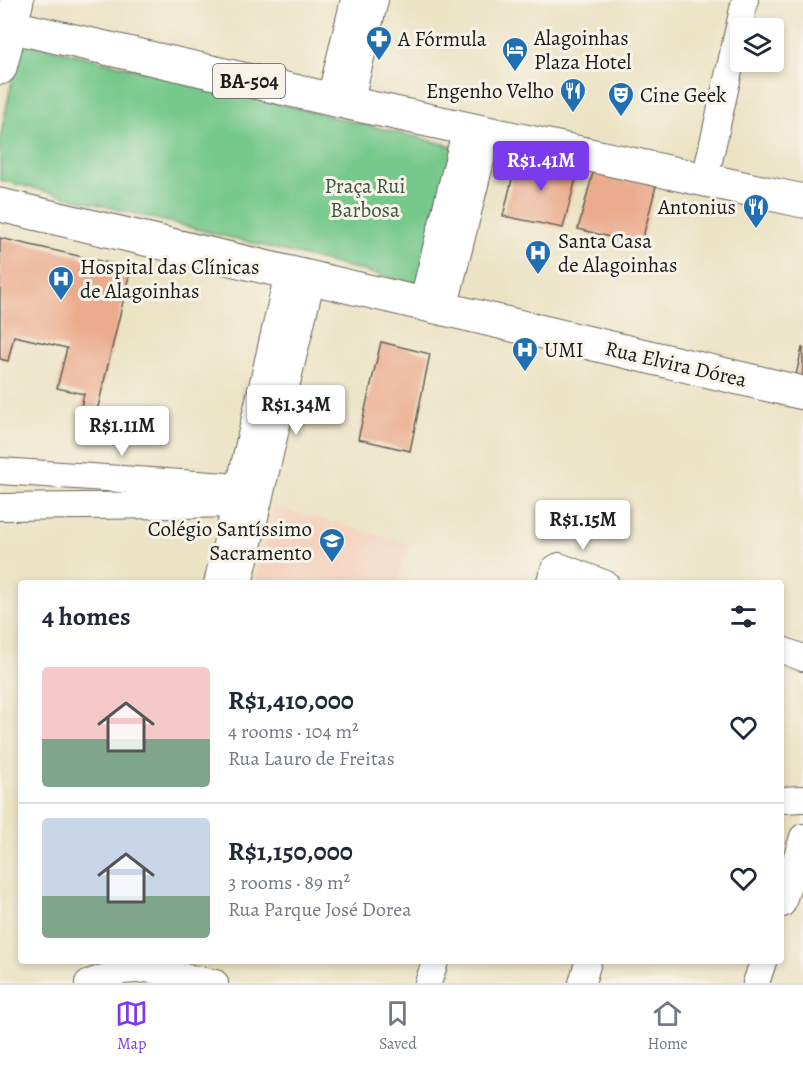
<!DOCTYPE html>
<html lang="en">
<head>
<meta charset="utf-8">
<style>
	body { margin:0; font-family:Alegreya,serif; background:#f6f6f7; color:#1f2937; height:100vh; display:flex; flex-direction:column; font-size:22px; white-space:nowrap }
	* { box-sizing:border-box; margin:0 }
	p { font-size:20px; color:#747a83 }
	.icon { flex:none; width:33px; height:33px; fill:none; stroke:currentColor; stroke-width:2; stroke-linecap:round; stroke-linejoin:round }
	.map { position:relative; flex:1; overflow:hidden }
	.details { position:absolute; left:18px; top:580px; width:766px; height:384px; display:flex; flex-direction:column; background:#fff; border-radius:6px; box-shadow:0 3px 9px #0003 }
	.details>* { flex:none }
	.fabs { position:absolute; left:730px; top:18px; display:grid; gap:12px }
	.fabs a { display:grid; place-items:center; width:54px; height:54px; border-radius:6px; background:#fff; box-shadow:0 3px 9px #0003; font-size:30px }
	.price { position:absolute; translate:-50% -51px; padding:0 14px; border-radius:6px; background:#fff; color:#222; font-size:20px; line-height:39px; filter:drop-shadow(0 2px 3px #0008) }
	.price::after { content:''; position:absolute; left:50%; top:36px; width:18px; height:14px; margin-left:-9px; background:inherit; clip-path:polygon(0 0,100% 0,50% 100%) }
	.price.current { background:#7c3aed; color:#fff }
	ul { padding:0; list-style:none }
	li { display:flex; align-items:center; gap:18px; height:150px; padding:0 24px }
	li+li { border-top:2px solid #e0e1e3 }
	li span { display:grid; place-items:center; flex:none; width:168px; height:120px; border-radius:6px; color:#555 }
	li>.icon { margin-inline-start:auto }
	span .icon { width:72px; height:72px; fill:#fffc; stroke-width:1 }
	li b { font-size:26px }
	h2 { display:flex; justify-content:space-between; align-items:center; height:72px; padding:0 24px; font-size:26px }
	.menu { display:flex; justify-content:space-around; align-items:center; height:84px; border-top:2px solid #e0e1e3; background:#fff; font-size:16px; color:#747a83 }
	.menu a { display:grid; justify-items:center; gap:3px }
	.menu .current { color:#7c3aed }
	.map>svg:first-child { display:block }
	.built { fill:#f4d3c0 }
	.green { fill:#76c88b; stroke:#497254; stroke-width:1.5 }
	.building { fill:#ebac8e }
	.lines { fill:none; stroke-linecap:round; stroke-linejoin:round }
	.minor-casing { stroke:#656257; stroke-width:28 }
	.major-casing { stroke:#656257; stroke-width:35 }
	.minor { stroke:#fff; stroke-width:26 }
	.major { stroke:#fff; stroke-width:33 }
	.labels { text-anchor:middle; stroke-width:6; stroke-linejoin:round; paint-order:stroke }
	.shield { fill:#f7f3e8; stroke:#5e5c59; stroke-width:1.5 }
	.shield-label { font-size:20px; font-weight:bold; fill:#1c1c1c }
	.poi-label { font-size:21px; fill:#1c1c1c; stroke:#f7f3e8; text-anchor:start }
	.park-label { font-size:21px; fill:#3c5843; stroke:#f7f3e8 }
	.street-label { font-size:21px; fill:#1c1c1c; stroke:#f7f3e8 }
</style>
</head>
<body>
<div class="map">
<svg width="803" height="983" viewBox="0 0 803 983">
	<rect width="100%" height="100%" fill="#f7f3e8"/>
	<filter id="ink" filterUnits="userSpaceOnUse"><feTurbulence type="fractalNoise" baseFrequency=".0167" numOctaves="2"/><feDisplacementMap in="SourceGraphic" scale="12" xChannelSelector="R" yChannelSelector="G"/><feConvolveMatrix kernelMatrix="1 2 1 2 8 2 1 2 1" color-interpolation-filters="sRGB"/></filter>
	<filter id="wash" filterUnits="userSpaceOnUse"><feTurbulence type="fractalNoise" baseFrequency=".008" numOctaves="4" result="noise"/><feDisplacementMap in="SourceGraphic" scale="24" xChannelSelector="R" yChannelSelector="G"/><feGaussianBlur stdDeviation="1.35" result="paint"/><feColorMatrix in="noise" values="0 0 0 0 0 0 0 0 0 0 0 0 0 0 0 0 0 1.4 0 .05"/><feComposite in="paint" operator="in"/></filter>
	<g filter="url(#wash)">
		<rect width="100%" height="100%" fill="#ece3c4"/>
		<path class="built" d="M274,506L409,544L397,583H255Z"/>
		<path class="green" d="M20,41L457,147L420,285L0,180V139Z"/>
		<g id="blocks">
			<path class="building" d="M535,158L579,167L563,228L503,216L516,163Z
				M596,161L659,174L641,245L578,229Z
				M0,238L131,268L96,415L80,411L84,394L57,388L67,348L14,336L8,361L0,359Z
				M381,342L430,354L410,451L358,439Z
				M802,348H803V377L796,375Z"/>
		</g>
	</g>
	<g filter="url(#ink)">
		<use href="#blocks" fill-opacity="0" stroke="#656257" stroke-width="1.5"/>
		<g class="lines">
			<defs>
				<path id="minor" d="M330,99L354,0
					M350,103L375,0
					M705,179L745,0
					M422,304L466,128
					M444,309L488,132
					M0,471L257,488
					M0,507L252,504
					M217,584L288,273
					M239,584L312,278
					M549,584L554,569L559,566L606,584
					M782,650L803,658
					M782,800L803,799
					M782,904L803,837
					M88,983L123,971L148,969L215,983
					M428,983L435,962
					M582,983L588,962
					M756,983L763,962"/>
				<path id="major" d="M0,24L330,99L803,201
					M0,68L17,0
					M0,205L803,393"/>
			</defs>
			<use href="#minor" class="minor-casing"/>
			<use href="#major" class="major-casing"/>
			<use href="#minor" class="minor"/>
			<use href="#major" class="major"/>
		</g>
	</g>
	<defs>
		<symbol id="pharmacy-pin" viewBox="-11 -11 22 30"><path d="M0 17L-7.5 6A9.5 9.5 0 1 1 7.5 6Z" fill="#1f6fb2" stroke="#f7f3e8"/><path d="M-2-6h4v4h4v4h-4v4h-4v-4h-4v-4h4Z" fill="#fff"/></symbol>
		<symbol id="hotel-pin" viewBox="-11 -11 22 30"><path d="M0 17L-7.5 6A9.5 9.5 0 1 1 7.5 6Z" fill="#1f6fb2" stroke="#f7f3e8"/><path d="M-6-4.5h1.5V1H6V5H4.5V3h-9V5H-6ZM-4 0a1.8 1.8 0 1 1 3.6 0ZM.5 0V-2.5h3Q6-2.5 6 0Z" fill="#fff"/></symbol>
		<symbol id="restaurant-pin" viewBox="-11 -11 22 30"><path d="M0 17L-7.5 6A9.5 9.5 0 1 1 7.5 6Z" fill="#1f6fb2" stroke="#f7f3e8"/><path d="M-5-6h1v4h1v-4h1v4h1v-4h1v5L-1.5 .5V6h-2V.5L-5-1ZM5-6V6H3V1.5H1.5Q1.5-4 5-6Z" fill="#fff"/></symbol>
		<symbol id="theatre-pin" viewBox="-11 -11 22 30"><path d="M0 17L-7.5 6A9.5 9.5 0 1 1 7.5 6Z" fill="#1f6fb2" stroke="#f7f3e8"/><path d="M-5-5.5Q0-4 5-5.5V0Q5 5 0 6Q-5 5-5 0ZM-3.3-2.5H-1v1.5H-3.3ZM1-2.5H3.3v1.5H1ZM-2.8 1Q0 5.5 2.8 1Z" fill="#fff"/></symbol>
		<symbol id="hospital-pin" viewBox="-11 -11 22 30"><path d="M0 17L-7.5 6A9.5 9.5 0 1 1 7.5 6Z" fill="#1f6fb2" stroke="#f7f3e8"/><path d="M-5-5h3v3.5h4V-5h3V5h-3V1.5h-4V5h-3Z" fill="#fff"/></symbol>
		<symbol id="school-pin" viewBox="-11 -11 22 30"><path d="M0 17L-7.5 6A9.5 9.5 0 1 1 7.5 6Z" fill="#1f6fb2" stroke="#f7f3e8"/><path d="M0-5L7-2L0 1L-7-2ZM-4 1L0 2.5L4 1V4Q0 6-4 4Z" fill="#fff"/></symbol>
	</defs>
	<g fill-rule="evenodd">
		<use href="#pharmacy-pin" x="364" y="24" width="30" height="40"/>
		<use href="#hotel-pin" x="500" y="35" width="30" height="40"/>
		<use href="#restaurant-pin" x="558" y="76" width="30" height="40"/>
		<use href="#theatre-pin" x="606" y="80" width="30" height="40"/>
		<use href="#restaurant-pin" x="741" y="192" width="30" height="40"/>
		<use href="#hospital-pin" x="523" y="238" width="30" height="40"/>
		<use href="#hospital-pin" x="46" y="264" width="30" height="40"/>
		<use href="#hospital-pin" x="510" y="335" width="30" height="40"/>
		<use href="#school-pin" x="317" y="526" width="30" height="40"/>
	</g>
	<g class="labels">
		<rect class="shield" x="213" y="64" width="72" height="34" rx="4.5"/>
		<g class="shield-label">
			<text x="249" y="88">BA-504</text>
		</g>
		<g class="poi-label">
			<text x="534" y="45">Alagoinhas<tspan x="534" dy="24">Plaza Hotel</tspan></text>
			<text x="398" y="46">A Fórmula</text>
			<text x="554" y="98" text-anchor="end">Engenho Velho</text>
			<text x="640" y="102">Cine Geek</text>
			<text x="736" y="214" text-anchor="end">Antonius</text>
			<text x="558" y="248">Santa Casa<tspan x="558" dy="24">de Alagoinhas</tspan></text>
			<text x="80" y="274">Hospital das Clínicas<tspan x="80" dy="24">de Alagoinhas</tspan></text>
			<text x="544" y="357">UMI</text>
			<text x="312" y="536" text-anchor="end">Colégio Santíssimo<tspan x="312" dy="24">Sacramento</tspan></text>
		</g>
		<g class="park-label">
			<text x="365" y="193">Praça Rui<tspan x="365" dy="24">Barbosa</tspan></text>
		</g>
		<g class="street-label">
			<text transform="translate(676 364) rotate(13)" y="7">Rua Elvira Dórea</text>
		</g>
	</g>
</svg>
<div class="fabs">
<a><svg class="icon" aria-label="layers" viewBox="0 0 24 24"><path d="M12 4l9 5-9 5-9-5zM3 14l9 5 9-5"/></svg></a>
</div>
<b class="price current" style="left:541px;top:192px">R$1.41M</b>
<b class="price" style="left:296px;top:436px">R$1.34M</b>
<b class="price" style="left:122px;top:457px">R$1.11M</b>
<b class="price" style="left:583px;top:551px">R$1.15M</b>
<section class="details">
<h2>4 homes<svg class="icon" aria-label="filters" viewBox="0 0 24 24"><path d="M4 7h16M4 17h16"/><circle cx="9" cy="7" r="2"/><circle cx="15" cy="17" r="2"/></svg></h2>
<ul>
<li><span style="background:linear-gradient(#f6c9c9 60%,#7fa58c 0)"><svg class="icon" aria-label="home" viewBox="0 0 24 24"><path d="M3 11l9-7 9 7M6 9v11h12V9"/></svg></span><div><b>R$1,410,000</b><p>4 rooms · 104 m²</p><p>Rua Lauro de Freitas</p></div><svg class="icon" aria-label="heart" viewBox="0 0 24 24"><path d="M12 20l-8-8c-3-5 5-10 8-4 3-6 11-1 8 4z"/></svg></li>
<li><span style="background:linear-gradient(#c9d6e8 65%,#7fa58c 0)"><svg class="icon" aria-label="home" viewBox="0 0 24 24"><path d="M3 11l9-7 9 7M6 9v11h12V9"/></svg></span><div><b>R$1,150,000</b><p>3 rooms · 89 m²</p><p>Rua Parque José Dorea</p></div><svg class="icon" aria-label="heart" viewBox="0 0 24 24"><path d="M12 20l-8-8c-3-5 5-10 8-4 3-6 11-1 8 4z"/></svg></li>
</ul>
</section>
</div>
<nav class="menu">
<a class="current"><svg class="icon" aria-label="map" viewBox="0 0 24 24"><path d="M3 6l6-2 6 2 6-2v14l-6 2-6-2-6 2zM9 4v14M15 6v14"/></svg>Map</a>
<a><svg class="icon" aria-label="saved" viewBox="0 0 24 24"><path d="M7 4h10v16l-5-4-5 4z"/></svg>Saved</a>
<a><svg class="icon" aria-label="home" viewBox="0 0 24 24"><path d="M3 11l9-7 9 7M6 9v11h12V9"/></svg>Home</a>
</nav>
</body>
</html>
